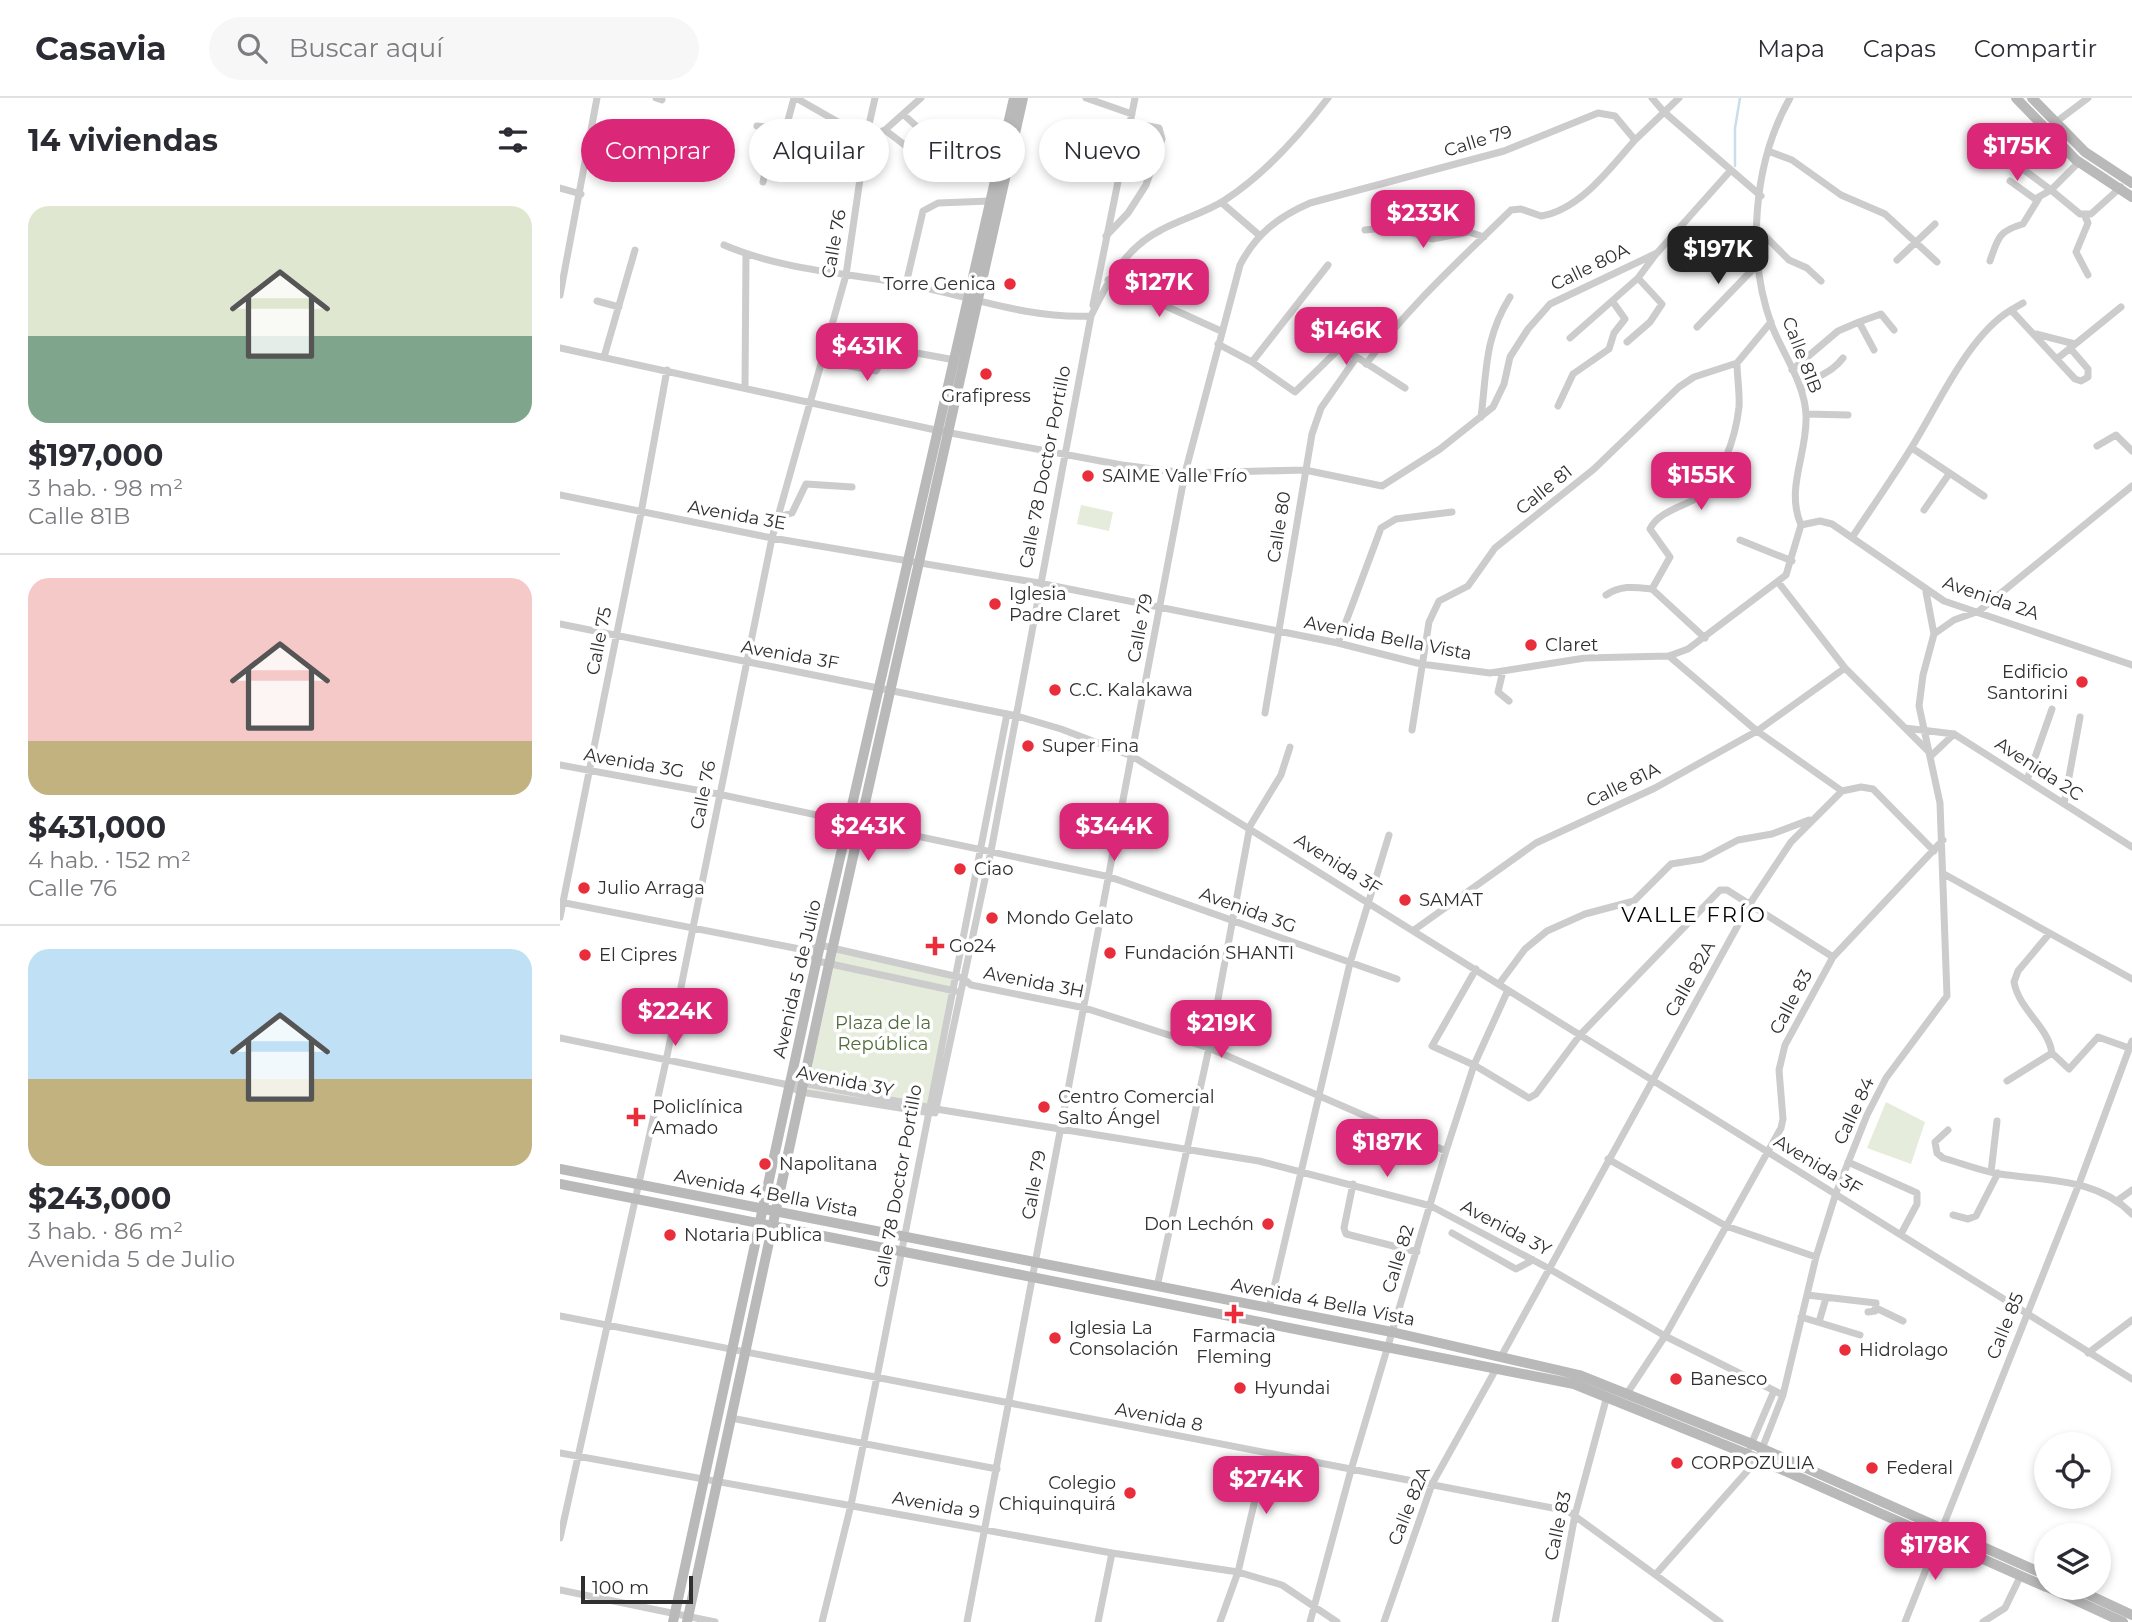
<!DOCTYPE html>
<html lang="es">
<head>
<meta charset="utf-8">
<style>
	body { margin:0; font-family:Montserrat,sans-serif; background:#f7f7f7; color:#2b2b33; height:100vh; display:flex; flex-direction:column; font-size:26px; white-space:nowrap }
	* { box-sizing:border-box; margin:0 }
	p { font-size:23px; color:#7c7c81 }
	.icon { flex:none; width:38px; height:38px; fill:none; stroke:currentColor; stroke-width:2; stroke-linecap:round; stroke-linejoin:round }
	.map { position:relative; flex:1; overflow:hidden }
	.side { display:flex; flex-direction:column; background:#fff; width:560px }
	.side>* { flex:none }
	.guide { position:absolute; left:21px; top:21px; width:665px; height:63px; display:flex; gap:14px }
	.buttons { position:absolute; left:1474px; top:1334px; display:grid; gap:14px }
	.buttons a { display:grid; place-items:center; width:77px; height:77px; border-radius:50%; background:#fff; box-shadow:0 4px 10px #0003; font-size:35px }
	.scale { position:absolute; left:21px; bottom:18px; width:112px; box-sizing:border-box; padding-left:7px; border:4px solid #2f2f2f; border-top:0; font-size:19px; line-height:24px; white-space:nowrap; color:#2f2f2f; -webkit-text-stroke:5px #fff; paint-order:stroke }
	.price { position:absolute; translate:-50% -60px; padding:0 16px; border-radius:14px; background:#db2777; color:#fff; font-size:23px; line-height:46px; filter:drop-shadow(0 2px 4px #0008) }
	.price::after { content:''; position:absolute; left:50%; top:42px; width:21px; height:16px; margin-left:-10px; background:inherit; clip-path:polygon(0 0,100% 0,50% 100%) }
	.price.on { background:#222; color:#fff }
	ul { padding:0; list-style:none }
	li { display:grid; align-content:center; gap:14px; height:371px; padding:0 28px }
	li+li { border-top:2px solid #e1e1e2 }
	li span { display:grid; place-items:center; height:217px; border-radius:21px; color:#555 }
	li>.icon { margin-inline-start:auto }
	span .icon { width:126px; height:126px; fill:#fffc; stroke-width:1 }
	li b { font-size:30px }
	h2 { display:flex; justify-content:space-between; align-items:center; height:84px; padding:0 28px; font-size:30px }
	.chip { padding:0 24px; border-radius:32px; background:#fff; box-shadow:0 4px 10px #0003; font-size:24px; line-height:63px }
	.chip.on { background:#db2777; color:#fff }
	header { display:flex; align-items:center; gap:42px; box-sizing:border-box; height:98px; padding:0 35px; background:#fff; border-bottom:2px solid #e1e1e2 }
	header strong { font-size:33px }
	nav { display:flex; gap:38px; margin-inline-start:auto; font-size:24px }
	.search { width:490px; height:63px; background:#f7f7f7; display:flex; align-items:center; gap:18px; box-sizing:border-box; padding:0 24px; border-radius:38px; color:#7c7c81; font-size:26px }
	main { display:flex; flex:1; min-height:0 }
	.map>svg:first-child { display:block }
	.green { fill:#e5ecdc }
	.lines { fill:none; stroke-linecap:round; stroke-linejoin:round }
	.stream { stroke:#c8deed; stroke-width:2.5 }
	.street { stroke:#ccc; stroke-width:7 }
	.secondary { stroke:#b9b9b9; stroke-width:10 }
	.poi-dot { fill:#e92d3a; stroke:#fff; stroke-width:2.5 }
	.labels { text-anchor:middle; stroke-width:7; stroke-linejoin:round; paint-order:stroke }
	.street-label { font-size:18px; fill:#2f2f2f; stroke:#fff }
	.poi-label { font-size:18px; fill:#2f2f2f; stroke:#fff; text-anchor:start }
	.park-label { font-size:18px; fill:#516c3b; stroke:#fff }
	.quarter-label { font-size:21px; letter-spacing:2px; fill:#000; stroke:#fff }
</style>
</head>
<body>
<header>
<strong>Casavia</strong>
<div class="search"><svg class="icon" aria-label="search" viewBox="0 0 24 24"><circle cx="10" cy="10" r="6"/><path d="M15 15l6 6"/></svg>Buscar aquí</div>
<nav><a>Mapa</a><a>Capas</a><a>Compartir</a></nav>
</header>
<main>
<section class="side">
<h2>14 viviendas<svg class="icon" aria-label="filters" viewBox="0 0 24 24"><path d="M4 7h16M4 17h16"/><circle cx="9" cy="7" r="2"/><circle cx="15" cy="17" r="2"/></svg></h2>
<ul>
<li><span style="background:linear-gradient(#dfe7d0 60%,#7fa58c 0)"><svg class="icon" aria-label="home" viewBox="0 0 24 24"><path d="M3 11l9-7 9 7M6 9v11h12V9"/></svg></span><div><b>$197,000</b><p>3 hab. · 98 m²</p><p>Calle 81B</p></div></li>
<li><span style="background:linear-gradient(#f6c9c9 75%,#c2b280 0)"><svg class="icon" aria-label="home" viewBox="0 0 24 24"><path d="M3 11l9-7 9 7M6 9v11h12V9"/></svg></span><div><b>$431,000</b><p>4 hab. · 152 m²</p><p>Calle 76</p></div></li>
<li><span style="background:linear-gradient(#bfe0f5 60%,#c2b280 0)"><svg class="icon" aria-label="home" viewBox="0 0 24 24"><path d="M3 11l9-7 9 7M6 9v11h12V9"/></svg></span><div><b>$243,000</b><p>3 hab. · 86 m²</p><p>Avenida 5 de Julio</p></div></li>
</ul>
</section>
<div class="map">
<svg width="1572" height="1524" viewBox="0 0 1572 1524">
	<rect width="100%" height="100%" fill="#fff"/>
	<path class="green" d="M521,407L553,414L549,433L517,426Z
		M278,849L398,877L370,1011L247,992Z
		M1326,1004L1365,1024L1351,1066L1307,1050Z"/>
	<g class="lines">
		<path class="stream" d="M1175,68V30L1180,0"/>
		<path class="street" d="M96,0L102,2
			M315,0L306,40L325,32L361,0
			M526,0L572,16
			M1092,0L1104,14L1201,98
			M1230,0C1193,65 1186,158 1212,228C1223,256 1245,286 1246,317C1248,355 1225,390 1241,427
			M1496,24L1528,0
			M197,28L215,30L227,26L234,0
			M325,32L363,61H369L379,49L343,16
			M31,37L88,59
			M1208,53L1232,62L1281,97L1325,116L1377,164
			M1440,54L1491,92L1475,101L1450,83
			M1519,64L1491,92L1520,116H1531L1561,89
			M203,84L215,30
			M0,90L21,96
			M662,105L699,137
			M1525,118L1528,125L1516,154L1528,177
			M805,132L833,129L872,141L909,134L924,139
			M1199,132L1229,162L1247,170L1261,183
			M546,138L568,115L586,87L602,41L599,30L571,25
			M164,147C222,172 286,175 347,186C409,198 467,221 531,218
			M1337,162L1375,126
			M1430,163C1438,139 1439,133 1463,126L1479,100
			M548,182L661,233
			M346,186L363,113L378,105L430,103
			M0,197L37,0
			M37,203L59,209
			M533,207L575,0
			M1451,212L1463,205
			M1299,224L1321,216L1334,232
			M1137,229L1198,166
			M351,233V254L395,262
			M1476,236L1515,246
			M1010,240L1078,180L1096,156
			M1067,244L1090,224L1102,206L1078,180
			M658,246L692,264L735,294L781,249L845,290
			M781,249L811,237L828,236
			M0,250L380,333L562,367L625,375L745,372L822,388L880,351L933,309L944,286L950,259L968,231L990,206L1097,155L1171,72
			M44,259L75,152
			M1498,260L1561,209
			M263,263L316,273L328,252
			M692,264L768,167
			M806,266C848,209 900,162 951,112L961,111L981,118C1020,112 1051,69 1075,42
			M1232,272L1278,233L1299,224L1314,252
			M185,290L186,156
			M1242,292C1257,275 1269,278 1283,260
			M998,308L1013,276L1049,251L1054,235L1065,221L1053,204
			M1246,316L1288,317
			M921,319C927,272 924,241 950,199
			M1537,348L1556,337L1572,353
			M1352,350L1424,398
			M0,397L212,440L479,485L778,545L861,566L930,575L1025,560L1109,558L1128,551L1226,477L1241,427
			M1364,412L1389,376
			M218,419L232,415L246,386L292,389
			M1241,427L1260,423L1272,426L1384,503L1572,567
			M1293,438C1313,408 1334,378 1353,347C1379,305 1409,237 1451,212L1515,281L1521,283L1528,279V271L1510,250
			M1180,442L1232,463
			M1218,484L1285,570L1345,630L1394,636L1572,749
			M1046,497C1061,487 1074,489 1092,491
			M0,526L457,618L501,631L572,658L1572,1281
			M1374,536L1394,522L1419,513L1572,388
			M1145,540L1092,491L1110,459L1090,431C1097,415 1121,409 1135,401C1161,387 1176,337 1179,309C1180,295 1177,279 1177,265
			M778,545L821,430L836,421L892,414
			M943,573L938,594L949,603
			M705,615L752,336L761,310L796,260
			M1346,631L1372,657L1394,636
			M852,632L869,524L879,503L908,488L935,450L1034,371L1119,289L1134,279L1177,265L1211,224
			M0,667L158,696L550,779L837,881
			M1467,682L1492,611
			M1282,693L1301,689L1313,691L1374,753
			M1504,706L1520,619
			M1384,776L1572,881
			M0,804L250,853L260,847L272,850L403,880L411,887L525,910L649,950L886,1053
			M0,819L81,415L107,272
			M854,832L976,745L1095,690L1197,633L1285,570
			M1489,836L1458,873L1454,884C1459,912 1488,928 1492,955L1509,971L1538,939L1569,950
			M254,860L257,863L395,893
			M916,871L872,948L914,967L969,1000L976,996L1020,937L1160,792H1167L1273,859
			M939,886L965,851L987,833L1025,816L1074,803L1111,766L1142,761L1178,742L1212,736L1249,722
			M0,940L224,986L241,994L371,1015
			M1447,983L1492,955
			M228,985H243L382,1012L699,1063L871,1108L988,1170L1105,1238L1223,1297
			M375,1015L431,753L531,218C548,183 565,150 601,132C621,121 645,115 665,102C705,76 739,38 768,0
			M1388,1032L1375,1044L1377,1055L1383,1060C1401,1065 1421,1073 1440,1076C1487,1083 1537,1080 1572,1116
			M1048,1061L1166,1128L1256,1159
			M1288,1064L1357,1095V1106L1341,1136
			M1431,1074L1437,1023
			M793,1086L784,1130L786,1136L857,1154
			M1558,1102L1572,1092
			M1393,1117L1408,1121L1416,1118L1438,1075
			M892,1135L956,1171L973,1162
			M597,1189L649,950L690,728L721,677L730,649
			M1247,1197L1316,1205L1315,1213L1308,1214
			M1316,1210L1343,1223
			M709,1211L790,865L829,737
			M0,1218L1008,1413L1160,1524
			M1241,1219L1300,1237
			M1259,1224L1266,1200
			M1528,1255L1572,1222
			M942,1257L1189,807L1231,744L1282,693L1197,633L1109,558
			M1068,1294L1105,1238L1221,1030L1223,1021L1219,972L1225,947L1273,859L1383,742
			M171,1320L437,1371
			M1190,1349L1214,1293
			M0,1355L552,1455L678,1474L722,1487L777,1524
			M0,1440L106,963L212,440L286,177L306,40L236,0
			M1096,1476L1198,1361L1223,1297L1256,1159L1276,1095L1307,1017L1326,980L1387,898L1380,705L1359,608L1363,577L1374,536L1366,494
			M0,1492L155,1524
			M262,1524L291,1407L317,1279L447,616
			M407,1524L625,375L680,167C696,136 718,119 750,105L944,53L1038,15L1055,18L1075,42L1119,0
			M538,1524L552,1455
			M660,1524L678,1474L706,1355
			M750,1524L791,1372L886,1053L914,967L948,892
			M824,1524L872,1386L936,1271
			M995,1524L1015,1417L1047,1298
			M1345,1524L1519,1086L1572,943
			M1423,1524L1445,1510L1461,1477"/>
		<path class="secondary" d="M1456,0L1516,62L1572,99
			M1472,0L1525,54L1572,85
			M0,1071L832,1234L1019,1277L1192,1346L1486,1477
			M0,1086L1014,1286L1187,1356L1486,1489
			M1487,1489L1563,1524
			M1512,1489L1572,1517
			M113,1524L260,847L454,0
			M127,1524L269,866L463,0"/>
	</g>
	<g class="poi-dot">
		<circle cx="450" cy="186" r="7"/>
		<circle cx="426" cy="276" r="7"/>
		<circle cx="528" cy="378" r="7"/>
		<circle cx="435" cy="506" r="7"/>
		<circle cx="971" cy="547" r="7"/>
		<circle cx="1522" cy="584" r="7"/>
		<circle cx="495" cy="592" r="7"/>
		<circle cx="468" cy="648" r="7"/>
		<circle cx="400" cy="771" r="7"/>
		<circle cx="24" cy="790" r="7"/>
		<circle cx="845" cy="802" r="7"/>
		<circle cx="432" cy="820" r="7"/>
		<path d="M371.5 837.5h7v7h7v7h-7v7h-7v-7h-7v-7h7z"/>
		<circle cx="550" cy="855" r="7"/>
		<circle cx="25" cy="857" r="7"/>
		<circle cx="484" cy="1009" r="7"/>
		<path d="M72.5 1008.5h7v7h7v7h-7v7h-7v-7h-7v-7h7z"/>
		<circle cx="205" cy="1066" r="7"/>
		<circle cx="708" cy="1126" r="7"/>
		<circle cx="110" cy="1137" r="7"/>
		<path d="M670.5 1205.5h7v7h7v7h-7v7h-7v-7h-7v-7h7z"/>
		<circle cx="495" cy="1240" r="7"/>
		<circle cx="1285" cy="1252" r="7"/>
		<circle cx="1116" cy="1281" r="7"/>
		<circle cx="680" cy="1290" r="7"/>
		<circle cx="1117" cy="1365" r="7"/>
		<circle cx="1312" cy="1370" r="7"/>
		<circle cx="570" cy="1395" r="7"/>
	</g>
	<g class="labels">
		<g class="street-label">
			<text transform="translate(918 43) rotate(-17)" y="6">Calle 79</text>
			<text transform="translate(274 146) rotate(-80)" y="6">Calle 76</text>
			<text transform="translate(1030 169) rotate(-26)" y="6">Calle 80A</text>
			<text transform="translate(1242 257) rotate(69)" y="6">Calle 81B</text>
			<text transform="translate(485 369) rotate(-79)" y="6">Calle 78 Doctor Portillo</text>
			<text transform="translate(984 392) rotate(-39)" y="6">Calle 81</text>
			<text transform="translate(177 417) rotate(10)" y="6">Avenida 3E</text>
			<text transform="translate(719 429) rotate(-81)" y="6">Calle 80</text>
			<text transform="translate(1431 500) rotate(19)" y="6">Avenida 2A</text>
			<text transform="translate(580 530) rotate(-79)" y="6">Calle 79</text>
			<text transform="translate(828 540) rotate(11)" y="6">Avenida Bella Vista</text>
			<text transform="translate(39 543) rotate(-79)" y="6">Calle 75</text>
			<text transform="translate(230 557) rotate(10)" y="6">Avenida 3F</text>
			<text transform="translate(74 665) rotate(10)" y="6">Avenida 3G</text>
			<text transform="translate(1479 671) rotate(33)" y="6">Avenida 2C</text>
			<text transform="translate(1063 687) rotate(-26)" y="6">Calle 81A</text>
			<text transform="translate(143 697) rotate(-79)" y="6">Calle 76</text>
			<text transform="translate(778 766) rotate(32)" y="6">Avenida 3F</text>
			<text transform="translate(688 812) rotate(20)" y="6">Avenida 3G</text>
			<text transform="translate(237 881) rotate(-77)" y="6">Avenida 5 de Julio</text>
			<text transform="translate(1130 881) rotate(-61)" y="6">Calle 82A</text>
			<text transform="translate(474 884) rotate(11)" y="6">Avenida 3H</text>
			<text transform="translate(1231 904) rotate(-62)" y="6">Calle 83</text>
			<text transform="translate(285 983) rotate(11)" y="6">Avenida 3Y</text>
			<text transform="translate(1294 1013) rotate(-65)" y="6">Calle 84</text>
			<text transform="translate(1258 1067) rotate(31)" y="6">Avenida 3F</text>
			<text transform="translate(474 1087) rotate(-80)" y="6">Calle 79</text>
			<text transform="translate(338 1088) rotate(-80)" y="6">Calle 78 Doctor Portillo</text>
			<text transform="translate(206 1095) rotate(11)" y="6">Avenida 4 Bella Vista</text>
			<text transform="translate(946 1130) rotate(28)" y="6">Avenida 3Y</text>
			<text transform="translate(838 1161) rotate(-73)" y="6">Calle 82</text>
			<text transform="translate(763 1204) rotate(11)" y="6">Avenida 4 Bella Vista</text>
			<text transform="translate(1445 1228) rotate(-68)" y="6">Calle 85</text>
			<text transform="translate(599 1319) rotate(11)" y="6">Avenida 8</text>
			<text transform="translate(376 1407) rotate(10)" y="6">Avenida 9</text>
			<text transform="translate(849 1408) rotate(-68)" y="6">Calle 82A</text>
			<text transform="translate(998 1428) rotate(-78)" y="6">Calle 83</text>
		</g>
		<g class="poi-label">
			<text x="436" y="192" text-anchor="end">Torre Genica</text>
			<text x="426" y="304" text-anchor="middle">Grafipress</text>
			<text x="542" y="384">SAIME Valle Frío</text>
			<text x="449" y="502">Iglesia<tspan x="449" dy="21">Padre Claret</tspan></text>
			<text x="985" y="553">Claret</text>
			<text x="1508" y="580" text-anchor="end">Edificio<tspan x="1508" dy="21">Santorini</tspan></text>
			<text x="509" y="598">C.C. Kalakawa</text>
			<text x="482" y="654">Super Fina</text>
			<text x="414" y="777">Ciao</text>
			<text x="38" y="796">Julio Arraga</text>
			<text x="859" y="808">SAMAT</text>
			<text x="446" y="826">Mondo Gelato</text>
			<text x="389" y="854">Go24</text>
			<text x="564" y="861">Fundación SHANTI</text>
			<text x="39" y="863">El Cipres</text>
			<text x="498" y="1005">Centro Comercial<tspan x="498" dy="21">Salto Ángel</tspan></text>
			<text x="92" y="1015">Policlínica<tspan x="92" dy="21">Amado</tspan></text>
			<text x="219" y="1072">Napolitana</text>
			<text x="694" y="1132" text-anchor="end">Don Lechón</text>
			<text x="124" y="1143">Notaria Publica</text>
			<text x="509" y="1236">Iglesia La<tspan x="509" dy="21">Consolación</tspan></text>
			<text x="674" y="1244" text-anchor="middle">Farmacia<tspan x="674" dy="21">Fleming</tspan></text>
			<text x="1299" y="1258">Hidrolago</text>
			<text x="1130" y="1287">Banesco</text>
			<text x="694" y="1296">Hyundai</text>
			<text x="1131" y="1371">CORPOZULIA</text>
			<text x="1326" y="1376">Federal</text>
			<text x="556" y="1391" text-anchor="end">Colegio<tspan x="556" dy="21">Chiquinquirá</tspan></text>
		</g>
		<g class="park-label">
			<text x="323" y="931">Plaza de la<tspan x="323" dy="21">República</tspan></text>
		</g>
		<g class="quarter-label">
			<text x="1134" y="824">VALLE FRÍO</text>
		</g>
	</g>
</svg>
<div class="buttons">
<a><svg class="icon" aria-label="locate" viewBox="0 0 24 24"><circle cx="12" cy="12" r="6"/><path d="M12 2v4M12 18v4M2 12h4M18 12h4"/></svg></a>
<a><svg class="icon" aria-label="layers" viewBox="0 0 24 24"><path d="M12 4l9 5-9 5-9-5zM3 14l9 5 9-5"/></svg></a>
</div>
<div class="scale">100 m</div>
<b class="price" style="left:1457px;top:85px">$175K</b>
<b class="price" style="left:863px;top:152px">$233K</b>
<b class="price on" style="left:1158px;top:188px">$197K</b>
<b class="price" style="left:599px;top:221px">$127K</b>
<b class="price" style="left:786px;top:269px">$146K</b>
<b class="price" style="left:307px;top:285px">$431K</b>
<b class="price" style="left:1141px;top:414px">$155K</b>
<b class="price" style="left:308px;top:765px">$243K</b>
<b class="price" style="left:554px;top:765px">$344K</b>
<b class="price" style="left:115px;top:950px">$224K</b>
<b class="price" style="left:661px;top:962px">$219K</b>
<b class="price" style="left:827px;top:1081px">$187K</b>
<b class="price" style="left:706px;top:1418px">$274K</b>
<b class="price" style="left:1375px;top:1484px">$178K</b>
<div class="guide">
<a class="chip on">Comprar</a>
<a class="chip">Alquilar</a>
<a class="chip">Filtros</a>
<a class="chip">Nuevo</a>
</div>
</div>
</main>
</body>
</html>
